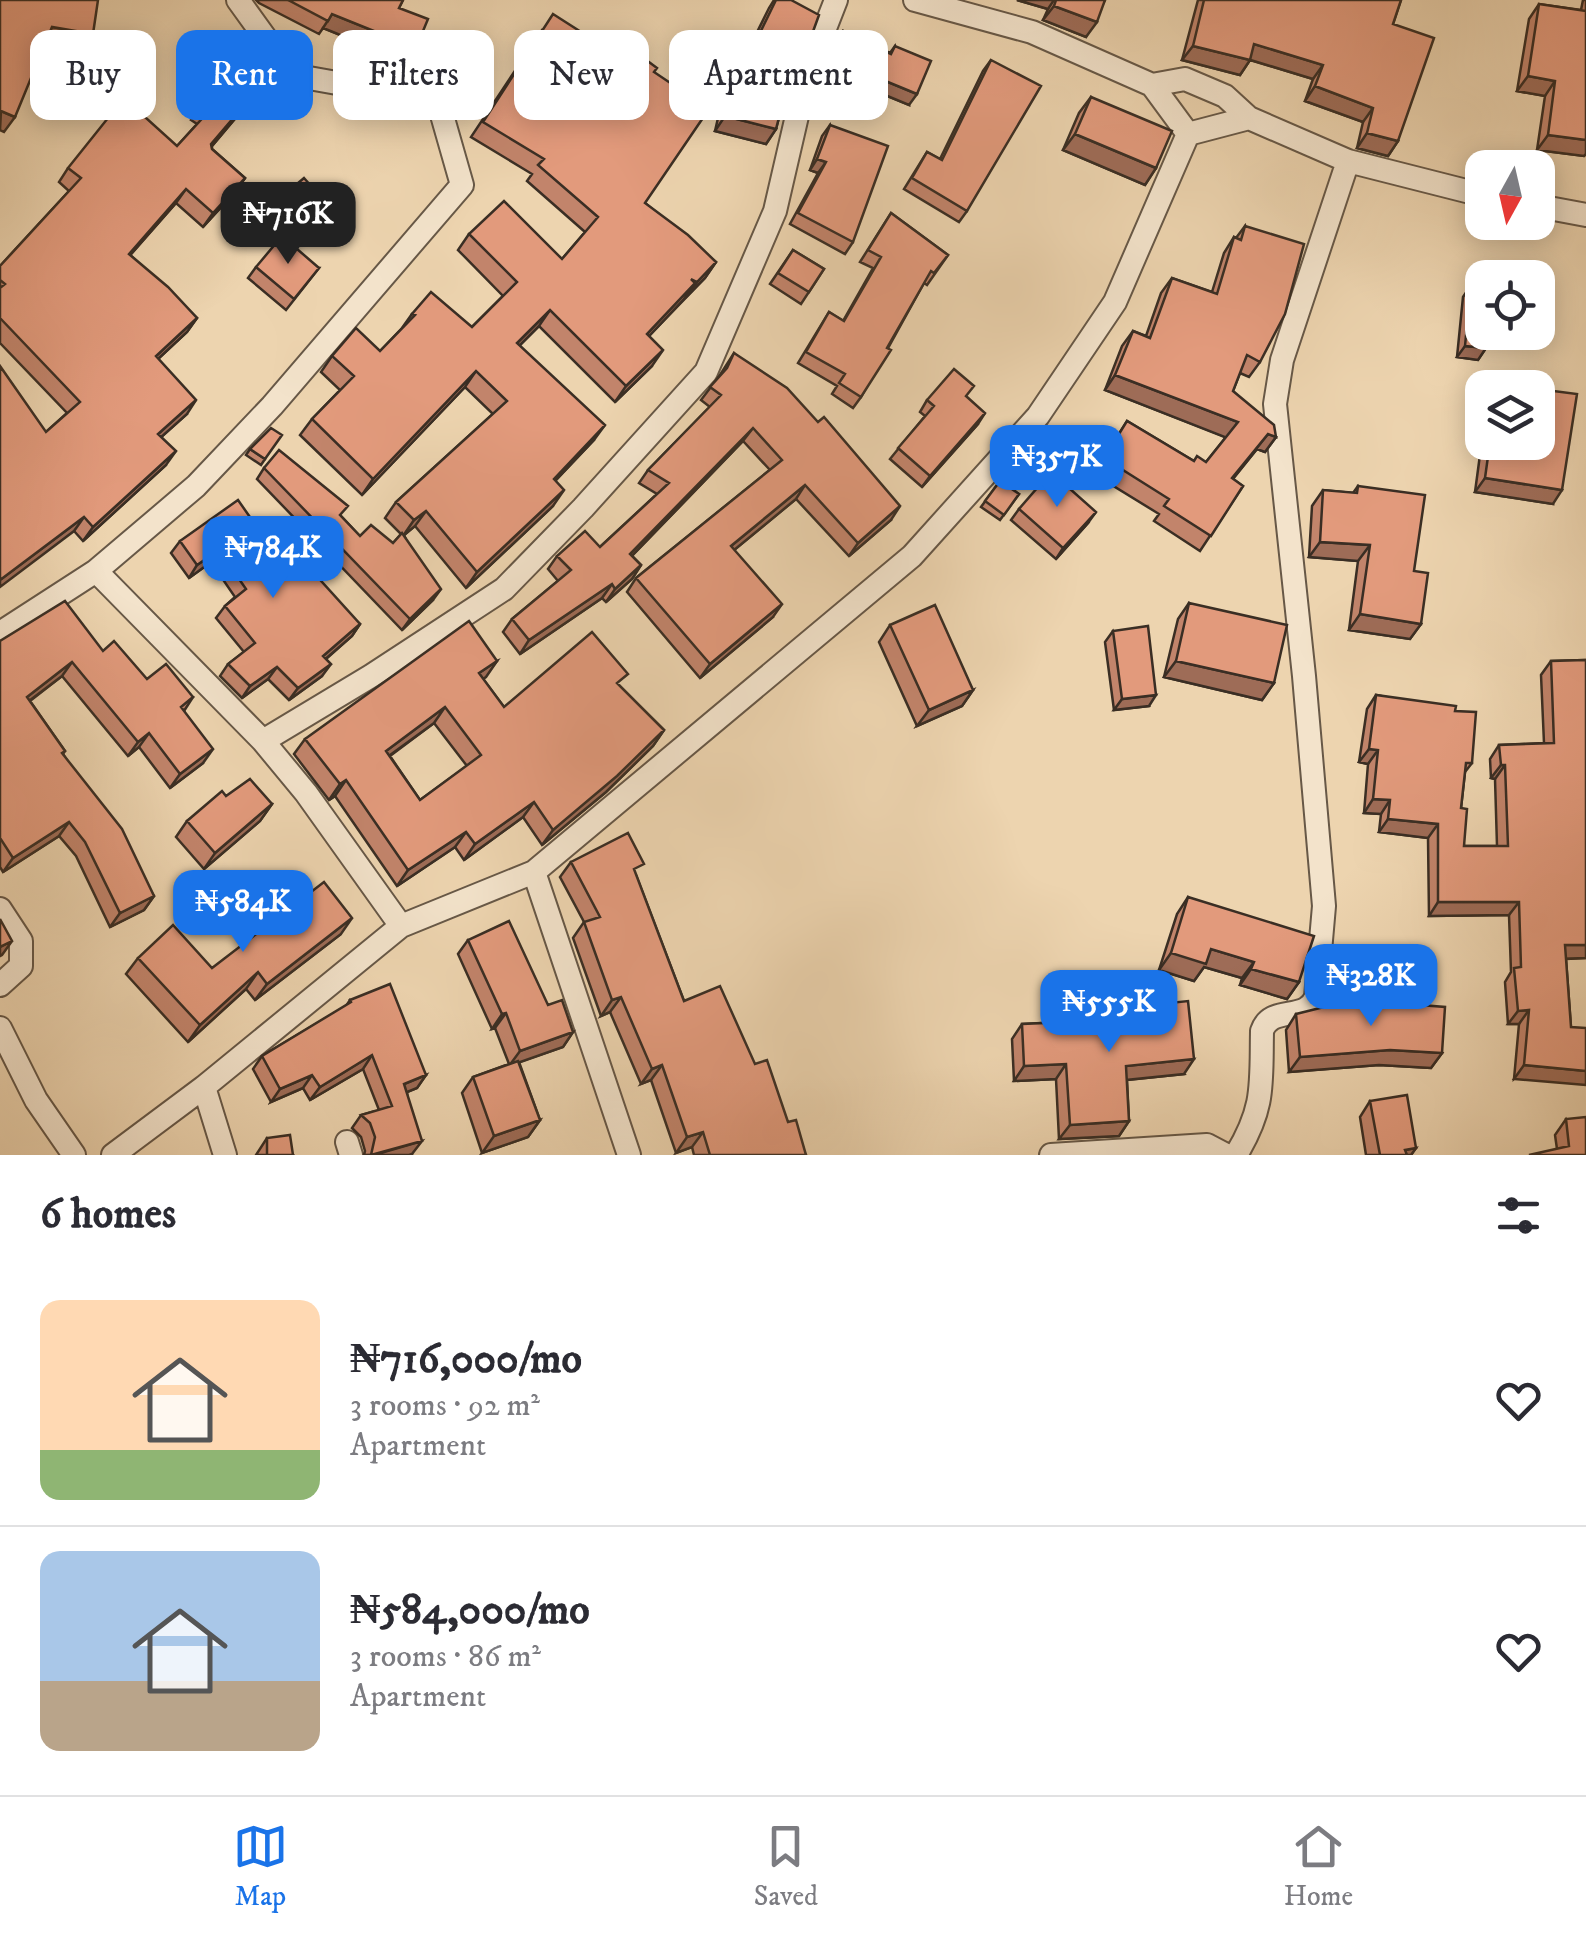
<!DOCTYPE html>
<html lang="en">
<head>
<meta charset="utf-8">
<style>
	body { margin:0; font-family:"IM FELL DW Pica",serif; background:#f7f7f7; color:#2b2b33; height:100vh; display:flex; flex-direction:column; font-size:38px; white-space:nowrap }
	* { box-sizing:border-box; margin:0 }
	p { font-size:32px; color:#7c7c81 }
	.icon { flex:none; width:55px; height:55px; fill:none; stroke:currentColor; stroke-width:2; stroke-linecap:round; stroke-linejoin:round }
	.map { position:relative; height:1155px; overflow:hidden }
	.panel { display:flex; flex-direction:column; background:#fff; flex:1 }
	.panel>* { flex:none }
	.hud { position:absolute; left:30px; top:30px; width:1000px; height:90px; display:flex; gap:20px }
	.needle { width:65px; rotate:188deg }
	.buttons { position:absolute; left:1465px; top:150px; display:grid; gap:20px }
	.buttons a { display:grid; place-items:center; width:90px; height:90px; border-radius:20px; background:#fff; box-shadow:0 5px 25px #0003; font-size:50px }
	.price { position:absolute; translate:-50% -85px; padding:0 22px; border-radius:20px; background:#1a73e8; color:#fff; font-size:32px; line-height:65px; filter:drop-shadow(0 2px 5px #0008) }
	.price::after { content:''; position:absolute; left:50%; top:60px; width:30px; height:22px; margin-left:-15px; background:inherit; clip-path:polygon(0 0,100% 0,50% 100%) }
	.price.active { background:#222; color:#fff }
	ul { padding:0; list-style:none }
	li { display:flex; align-items:center; gap:30px; height:250px; padding:0 40px }
	li+li { border-top:2px solid #e1e1e2 }
	li span { display:grid; place-items:center; flex:none; width:280px; height:200px; border-radius:20px; color:#555 }
	li>.icon { margin-inline-start:auto }
	span .icon { width:120px; height:120px; fill:#fffc; stroke-width:1 }
	li b { font-size:42px }
	h2 { display:flex; justify-content:space-between; align-items:center; height:120px; padding:0 40px; font-size:42px }
	.chip { padding:0 35px; border-radius:20px; background:#fff; box-shadow:0 5px 25px #0003; font-size:35px; line-height:90px }
	.chip.active { background:#1a73e8; color:#fff }
	.dock { display:flex; justify-content:space-around; align-items:center; height:140px; border-top:2px solid #e1e1e2; background:#fff; font-size:28px; color:#7c7c81 }
	.dock a { display:grid; justify-items:center; gap:5px }
	.dock .active { color:#1a73e8 }
	.map>svg:first-child { display:block }
	.lines { fill:none; stroke-linecap:round; stroke-linejoin:round }
	.street-casing { stroke:#675847; stroke-width:26 }
	.street { stroke:#f3e3cb; stroke-width:22 }
	.wall { fill:#c2846b; stroke:#3a2e24; stroke-width:2.5; fill-rule:evenodd }
	.shaded-wall { fill:#9e6c57; stroke:#3a2e24; stroke-width:2.5 }
	.building { fill:#e29a7c; stroke:#3a2e24; stroke-width:2.5; fill-rule:evenodd }
</style>
</head>
<body>
<div class="map">
<svg width="1586" height="1155" viewBox="0 0 1586 1155">
	<rect width="100%" height="100%" fill="#edd4af"/>
	<filter id="stains"><feTurbulence type="fractalNoise" baseFrequency=".002" numOctaves="4"/><feColorMatrix values="0 0 0 0 .2 0 0 0 0 .09 0 0 0 0 .02 0 0 0 .5 -.17"/></filter>
	<radialGradient id="worn" r=".72"><stop offset=".6" stop-color="#630" stop-opacity="0"/><stop offset="1" stop-color="#630" stop-opacity=".3"/></radialGradient>
	<g class="lines">
		<defs>
			<path id="street" d="M915,0L1032,32L1152,85L1185,79L1225,96L1249,118L1348,161L1482,195
				M1152,85L1188,134L1249,118
				M1538,206L1586,215
				M96,571L263,741L306,793L401,926
				M0,633L96,571L196,486L272,406L462,185L438,101L292,75L238,0
				M263,741L371,676L504,589L583,508L706,372L775,211L806,77L836,0
				M534,872L629,1155
				M0,909L21,941V966L0,985
				M0,1028L36,1100L74,1155
				M204,1087L225,1155
				M347,1142L351,1155
				M113,1155L204,1087L401,926L534,872L912,556L1038,416L1115,302L1188,134
				M1051,1155L1207,1145L1226,1155
				M1236,1155C1265,1107 1261,1085 1262,1031C1271,1004 1306,1023 1316,997L1324,906L1304,676L1275,404L1282,360L1348,161"/>
		</defs>
		<use href="#street" class="street-casing"/>
		<use href="#street" class="street"/>
	</g>
	<path class="wall" d="M256,0H403L399,8L407,62L323,28L319,34L259,3Z
		M774,0H791L799,70L788,85L776,129L766,144L715,131L721,105L769,8Z
		M1017,0H1105L1086,37L1043,20L1048,9Z
		M1198,0H1401L1393,24L1398,141L1388,156L1357,148L1363,122L1305,101L1313,79L1250,60L1240,75L1182,60Z
		M1583,0H1586V154L1584,156L1537,150L1545,96L1517,91L1529,19L1539,4L1581,10Z
		M542,30L614,53L654,72L645,203L716,262L705,278L649,336L652,366L615,402L539,326L519,346L594,440L555,481L553,506L466,588L415,526L404,535L433,600L402,630L257,479L264,468L341,516L360,536L393,543L401,534L385,518L396,502L493,414L465,387L362,495L300,435L312,419L340,390L321,372L332,356L380,351L402,328L412,314L472,327L503,296L458,250L469,234L562,259L585,232L527,181L532,174L471,137Z
		M843,31L890,53L895,46L909,105L858,84L851,99L843,110L817,98L835,43Z
		M991,60L967,211L959,222L904,189L927,152L940,159L983,71Z
		M265,81L255,95L212,146V149L245,178L235,192L203,227L176,203L130,255L197,318L187,332L158,359L187,414L161,437L166,465L83,541L74,531L46,432L67,413L0,343V266L69,191L59,182L68,168L177,146L197,124L191,120L201,106Z
		M1091,97L1156,168L1145,185L1063,150L1079,113Z
		M830,125L853,242L845,254L790,224L818,173L810,170L822,136Z
		M284,195L327,204L319,216L300,232L277,206Z
		M891,213L948,255L927,285L924,283L861,397L853,408L832,394L837,386L798,363L829,312L843,321L873,268L860,262Z
		M1245,226L1260,362L1249,377L1240,373L1233,391L1276,437L1265,452L1257,449L1233,479L1243,486L1200,551L1154,521L1159,514L1094,474L1127,421L1194,461L1206,462L1226,437L1105,390L1122,346L1133,331L1146,336L1161,293L1172,278L1212,292L1224,253L1234,237L1236,238Z
		M793,250L824,269L801,304L770,284Z
		M256,267L319,268L286,310L248,278Z
		M1471,285L1486,348L1478,360L1457,357L1463,297Z
		M734,353L891,520L849,556L796,499L734,550L773,617L700,678L627,592L636,578L770,470L743,441L632,556L641,565L632,579L606,602L602,598L520,654L503,632L512,619L558,581L548,569L557,556L600,547L657,494L639,483L648,470L710,407L701,400L720,375Z
		M966,396L978,424L922,487L890,459L925,416L920,412L927,400Z
		M1482,440V442H1538L1553,504L1475,492Z
		M250,449L265,459L261,465L246,455Z
		M1000,481L1019,494L1000,520L981,507Z
		M1358,486L1414,571L1421,624L1410,639L1349,630L1358,561L1309,557L1312,506L1323,490L1353,493Z
		M1019,509L1088,523L1056,559L1011,520Z
		M180,541L280,560L360,624L352,636L326,659L322,676L289,700L268,679L242,698L220,676L228,664L244,652L216,618L225,606L235,597L211,562L189,578L171,553Z
		M1189,603L1274,683L1262,700L1164,677L1178,619Z
		M890,625L973,690L962,706L917,726L879,642Z
		M1113,631L1149,706L1114,710L1105,642Z
		M0,641L103,651L147,679L193,697L184,711L203,763L170,788L139,747L128,756L62,676L30,701L65,751L63,754L154,896L144,910L110,927L76,856L59,836L3,872L0,867Z
		M1586,660V958L1566,959L1571,1027L1514,1079L1519,1024H1508L1505,982L1511,972L1509,915L1429,916L1428,838L1379,832L1381,814L1364,813L1368,764L1359,762L1367,709L1376,695L1455,711L1472,763L1465,772L1461,808L1464,846H1497L1495,779L1491,778L1490,759L1499,745L1544,743L1541,675L1551,661Z
		M497,661L483,679L504,707L619,686L664,730L653,746L606,792L542,845L523,817L464,860L455,847L397,886L335,796L329,800L294,754L305,739ZM434,723L467,766L420,800L390,756Z
		M226,796L272,804L260,821L204,869L176,837L187,821Z
		M571,862L636,875L684,1001L755,1064L806,1155H694L692,1147L676,1153L651,1080L641,1084L610,1012L601,1016L573,938L584,922L560,877Z
		M1188,897L1299,982L1287,999L1240,985L1242,978L1204,967L1194,981L1159,970L1177,914Z
		M341,934L255,1000L246,989L188,1042L126,974L138,958L212,968Z
		M468,940L548,1005L573,1032L563,1047L519,1062L540,1120L528,1137L482,1153L462,1093L473,1077L509,1064L495,1028L492,1029L458,954Z
		M350,1000L426,1075L417,1088L407,1092L412,1154L364,1155L365,1151L361,1137L352,1128L361,1115L379,1110L363,1069L310,1100L303,1088L271,1102L253,1069L262,1056L346,1006Z
		M1112,1009L1184,1074L1127,1080L1129,1121L1119,1136L1059,1139L1056,1079L1014,1081L1012,1039L1022,1024L1104,1020Z
		M1296,1014L1442,1053L1431,1068L1379,1065L1289,1072L1286,1030Z
		M1370,1101L1416,1148L1411,1155H1366L1360,1117Z
		M1566,1119L1586,1155L1557,1149L1555,1135Z
		M267,1138L293,1155H256Z"/>
	<path class="shaded-wall" d="M1017,0H1054L1048,9Z
		M1054,6L1097,22L1086,37L1043,20Z
		M332,14L416,48L407,62L323,28Z
		M52,27L93,34L83,49L42,43Z
		M1254,44L1323,65L1313,79L1244,58Z
		M1193,46L1250,60L1240,75L1182,60Z
		M864,72L917,94L909,105L856,83Z
		M1528,76L1555,81L1545,96L1517,91Z
		M265,81L255,95L202,158L211,144Z
		M1315,86L1373,108L1363,122L1305,101Z
		M1,111L15,117L4,132L0,130Z
		M725,116L776,129L766,144L715,131Z
		M1367,133L1398,141L1388,156L1357,148Z
		M1075,134L1156,168L1145,185L1063,150Z
		M1548,135L1586,140V154L1584,156L1537,150Z
		M817,159L826,162L818,173L810,170Z
		M245,178L235,192L203,227L213,213Z
		M186,189L176,203L119,268L129,254Z
		M327,204L319,216L300,232L307,221Z
		M716,262L705,278L685,298L697,282Z
		M695,283L684,299L636,350L647,334Z
		M550,310L539,326L506,359L517,343Z
		M197,318L187,332L146,370L156,356Z
		M1465,346L1486,348L1478,360L1457,357Z
		M663,350L652,366L615,402L626,386Z
		M476,371L465,387L362,495L373,479Z
		M1115,375L1238,422L1227,438L1105,390Z
		M196,400L187,414L149,448L158,434Z
		M985,413L978,424L922,487L930,476Z
		M605,425L594,440L542,495L554,479Z
		M753,428L743,441L621,567L630,554Z
		M1268,434L1276,437L1265,452L1257,449L1221,493Z
		M176,451L166,465L83,541L93,527Z
		M1485,478L1562,490L1553,504L1475,492Z
		M805,485L796,499L722,560L731,546Z
		M564,490L553,506L466,588L477,572Z
		M900,506L891,520L849,556L858,543Z
		M426,511L415,526L403,536L414,520Z
		M1096,512L1088,523L1056,559L1063,548Z
		M84,517L74,531L0,587V580Z
		M1320,542L1370,545L1358,561L1309,557Z
		M219,550L211,562L189,578L197,565Z
		M641,565L632,579L606,602L615,589Z
		M612,584L602,598L520,654L529,640Z
		M441,589L433,600L402,630L410,619Z
		M782,604L773,617L700,678L710,664Z
		M1360,614L1421,624L1410,639L1349,630Z
		M360,624L352,636L315,668L323,656Z
		M497,661L486,677L468,689L479,673Z
		M1176,661L1274,683L1262,700L1164,677Z
		M72,662L62,676L17,710L27,697Z
		M331,664L322,676L289,700L298,688Z
		M277,667L268,679L242,698L250,686Z
		M973,690L962,706L917,726L929,710Z
		M1156,695L1149,706L1114,710L1122,699Z
		M445,707L434,723L375,766L386,751Z
		M664,730L653,746L606,792L542,845L553,830Z
		M149,733L139,747L128,756L138,742Z
		M213,749L203,763L170,788L180,774Z
		M1369,749L1378,750L1368,764L1359,762Z
		M1501,765H1505L1495,779L1491,778Z
		M346,780L335,796L329,800L340,784Z
		M1373,799L1390,800L1381,814L1364,813Z
		M534,802L523,817L464,860L475,844Z
		M272,804L260,821L204,869L215,853Z
		M1388,819L1438,824L1428,838L1379,832Z
		M69,822L59,836L3,872L13,858Z
		M466,832L455,847L397,886L408,870Z
		M154,896L144,910L110,927L120,913Z
		M1438,902H1519L1509,915L1429,916Z
		M352,918L341,934L255,1000L267,984Z
		M12,941L2,955L0,956V947Z
		M1565,945H1586V958L1555,959Z
		M1211,949L1254,962L1242,978L1204,967L1194,981L1159,970L1171,953Z
		M1251,969L1299,982L1287,999L1240,985Z
		M258,972L246,989L188,1042L200,1025Z
		M621,997L610,1012L601,1016L612,1000Z
		M1529,1010L1519,1024H1508L1518,1011Z
		M506,1013L495,1028L492,1029L502,1014Z
		M573,1032L563,1047L509,1066L520,1051Z
		M1390,1050L1442,1053L1431,1068L1379,1065L1289,1072L1300,1057Z
		M372,1055L363,1069L310,1100L320,1087Z
		M1194,1059L1184,1074L1116,1081L1126,1066Z
		M1066,1064L1056,1079L1014,1081L1024,1066Z
		M662,1065L651,1080L641,1084L652,1069Z
		M1524,1065L1586,1071V1085L1514,1079Z
		M312,1075L303,1088L271,1102L280,1089Z
		M426,1075L417,1088L395,1097L404,1084Z
		M540,1120L528,1137L482,1153L494,1136Z
		M1129,1121L1119,1136L1059,1139L1070,1125Z
		M703,1132L692,1147L676,1153L687,1137Z
		M422,1141L412,1154L409,1155H374Z
		M1416,1148L1411,1155H1401L1405,1150Z"/>
	<path class="building" d="M0,0H98L93,34L52,27L15,117L1,111L0,114Z
		M288,0H403L399,8L428,19L416,48L332,14L328,21Z
		M776,0H791L819,15L799,70L792,67L776,129L725,116L732,90Z
		M1056,0H1105L1097,22L1054,6Z
		M1204,0H1401L1393,24L1434,38L1398,141L1367,133L1373,108L1315,86L1323,65L1254,44L1250,60L1193,46Z
		M1539,4L1586,11V140L1548,135L1555,81L1528,76Z
		M553,14L614,53L622,42L657,68L654,72L709,109L645,203L688,235L716,262L697,282L691,279L695,283L647,334L663,350L626,386L550,310L517,343L605,425L554,479L564,490L477,572L426,511L414,520L396,502L507,401L476,371L373,479L312,419L354,376L332,356L356,328L380,351L415,315L412,314L431,292L472,327L517,282L469,234L504,201L562,259L598,217L538,165L544,159L483,122Z
		M843,31L891,54L895,46L931,61L917,94L864,72L851,99L824,87Z
		M240,60L265,81L211,144L212,149L245,178L213,213L186,189L129,254L168,287L197,318L156,356L196,400L158,434L176,451L93,527L84,517L0,580V366L46,432L80,402L0,318V288L5,284L0,280V266L81,178L68,168L124,98L177,146L208,112L201,106Z
		M991,60L1041,86L967,211L912,178L927,152L942,160Z
		M1091,97L1172,131L1156,168L1075,134Z
		M830,125L888,146L853,242L798,213L826,162L817,159Z
		M304,178L327,204L307,221L284,195Z
		M891,213L948,255L934,273L931,271L887,348L891,350L861,397L839,383L845,374L806,352L829,312L844,321L881,257L868,250Z
		M1245,226L1304,244L1285,314L1260,362L1247,355L1233,391L1274,425L1276,437L1268,434L1232,478L1243,486L1211,536L1164,506L1169,499L1104,458L1127,421L1194,461L1197,456L1206,462L1238,422L1115,375L1133,331L1150,338L1172,278L1217,294L1234,237L1241,240Z
		M282,236L319,268L294,299L256,267Z
		M793,250L824,269L809,292L778,273Z
		M1471,285L1482,287V332H1488L1486,348L1465,346Z
		M734,353L787,388L818,422L824,417L900,506L858,543L805,485L731,546L782,604L710,664L636,578L782,460L753,428L630,554L641,565L615,589L612,584L529,640L512,619L571,570L557,556L585,531L600,547L669,483L648,470L721,395L710,387L727,368Z
		M954,369L974,386L966,396L985,413L930,476L898,448L934,406L927,400Z
		M1498,383L1530,388H1497Z
		M1538,389L1577,394L1562,490L1485,478L1490,442H1538Z
		M271,428L282,435L265,459L250,449Z
		M279,450L348,506L340,515L360,536L371,525L393,543L402,533L441,589L410,619L264,468Z
		M1051,472L1096,512L1063,548L1019,509Z
		M1000,481L1019,494L1004,515L985,501Z
		M1358,486L1425,495L1414,571L1428,573L1421,624L1360,614L1370,545L1320,542L1323,490L1357,493Z
		M238,500L280,560L293,550L360,624L323,656L331,664L298,688L277,667L250,686L228,664L255,643L225,606L246,589L219,550L197,565L180,541Z
		M65,601L103,651L114,641L147,679L166,664L193,697L181,707L213,749L180,774L149,733L138,742L72,662L27,697L65,751L62,753L122,829L154,896L120,913L85,842L69,822L13,858L0,838V641Z
		M1189,603L1287,625L1274,683L1176,661Z
		M935,605L973,690L929,710L890,625Z
		M469,621L497,661L479,673L504,707L592,632L628,674L617,683L664,730L617,776L553,830L534,802L475,844L466,832L408,870L346,780L340,784L305,739ZM445,707L481,755L420,800L386,751Z
		M1148,626L1156,695L1122,699L1113,631Z
		M1586,660V945H1565L1571,1027L1586,1028V1071L1524,1065L1529,1010L1518,1011L1514,968L1521,967L1519,902H1438V824L1388,819L1390,800L1373,799L1378,750L1369,749L1376,695L1456,706L1455,711L1476,712L1472,763H1466L1461,808L1467,809L1464,846H1508L1505,765H1501L1499,745L1554,743L1551,661Z
		M250,779L272,804L215,853L187,821L222,791L226,796Z
		M628,833L644,864L634,869L684,1001L720,986L755,1064L767,1060L788,1122L796,1120L806,1155H710L703,1132L687,1137L662,1065L652,1069L621,997L612,1000L584,922L600,917L571,862Z
		M324,882L352,918L267,984L258,972L200,1025L138,958L173,925L212,968Z
		M1188,897L1314,936L1299,982L1251,969L1254,962L1211,949L1206,964L1171,953Z
		M0,919L12,941L0,947Z
		M509,921L548,1005L562,1000L573,1032L520,1051L506,1013L502,1014L468,940Z
		M390,984L426,1075L404,1084L422,1141L371,1155L375,1137L370,1123L361,1115L392,1106L372,1055L320,1087L312,1075L280,1089L262,1056L351,1002L350,1000Z
		M1188,1001L1194,1059L1126,1066L1129,1121L1070,1125L1066,1064L1024,1066L1022,1024L1114,1020L1112,1009Z
		M1382,1002L1445,1007L1442,1053L1390,1050L1300,1057L1296,1014L1324,1007Z
		M518,1061L540,1120L494,1136L473,1077Z
		M1407,1095L1416,1148L1405,1150L1407,1155H1380L1370,1101Z
		M1586,1117V1155H1529L1569,1146L1566,1119Z
		M290,1135L293,1155H267V1138Z"/>
	<rect width="100%" height="100%" filter="url(#stains)"/>
	<rect width="100%" height="100%" fill="url(#worn)"/>
</svg>
<div class="buttons">
<a><svg class="needle" viewBox="-14 -14 28 28"><path d="M0-13l5 13h-10z" fill="#e53935"/><path d="M0 13l5-13h-10z" fill="#7c7c81"/></svg></a>
<a><svg class="icon" aria-label="locate" viewBox="0 0 24 24"><circle cx="12" cy="12" r="6"/><path d="M12 2v4M12 18v4M2 12h4M18 12h4"/></svg></a>
<a><svg class="icon" aria-label="layers" viewBox="0 0 24 24"><path d="M12 4l9 5-9 5-9-5zM3 14l9 5 9-5"/></svg></a>
</div>
<b class="price active" style="left:288px;top:267px">₦716K</b>
<b class="price" style="left:1057px;top:510px">₦357K</b>
<b class="price" style="left:273px;top:601px">₦784K</b>
<b class="price" style="left:243px;top:955px">₦584K</b>
<b class="price" style="left:1371px;top:1029px">₦328K</b>
<b class="price" style="left:1109px;top:1055px">₦555K</b>
<div class="hud">
<a class="chip">Buy</a>
<a class="chip active">Rent</a>
<a class="chip">Filters</a>
<a class="chip">New</a>
<a class="chip">Apartment</a>
</div>
</div>
<section class="panel">
<h2>6 homes<svg class="icon" aria-label="filters" viewBox="0 0 24 24"><path d="M4 7h16M4 17h16"/><circle cx="9" cy="7" r="2"/><circle cx="15" cy="17" r="2"/></svg></h2>
<ul>
<li><span style="background:linear-gradient(#ffd9b3 75%,#8fb573 0)"><svg class="icon" aria-label="home" viewBox="0 0 24 24"><path d="M3 11l9-7 9 7M6 9v11h12V9"/></svg></span><div><b>₦716,000/mo</b><p>3 rooms · 92 m²</p><p>Apartment</p></div><svg class="icon" aria-label="heart" viewBox="0 0 24 24"><path d="M12 20l-8-8c-3-5 5-10 8-4 3-6 11-1 8 4z"/></svg></li>
<li><span style="background:linear-gradient(#a9c7e8 65%,#b9a48a 0)"><svg class="icon" aria-label="home" viewBox="0 0 24 24"><path d="M3 11l9-7 9 7M6 9v11h12V9"/></svg></span><div><b>₦584,000/mo</b><p>3 rooms · 86 m²</p><p>Apartment</p></div><svg class="icon" aria-label="heart" viewBox="0 0 24 24"><path d="M12 20l-8-8c-3-5 5-10 8-4 3-6 11-1 8 4z"/></svg></li>
</ul>
</section>
<nav class="dock">
<a class="active"><svg class="icon" aria-label="map" viewBox="0 0 24 24"><path d="M3 6l6-2 6 2 6-2v14l-6 2-6-2-6 2zM9 4v14M15 6v14"/></svg>Map</a>
<a><svg class="icon" aria-label="saved" viewBox="0 0 24 24"><path d="M7 4h10v16l-5-4-5 4z"/></svg>Saved</a>
<a><svg class="icon" aria-label="home" viewBox="0 0 24 24"><path d="M3 11l9-7 9 7M6 9v11h12V9"/></svg>Home</a>
</nav>
</body>
</html>
